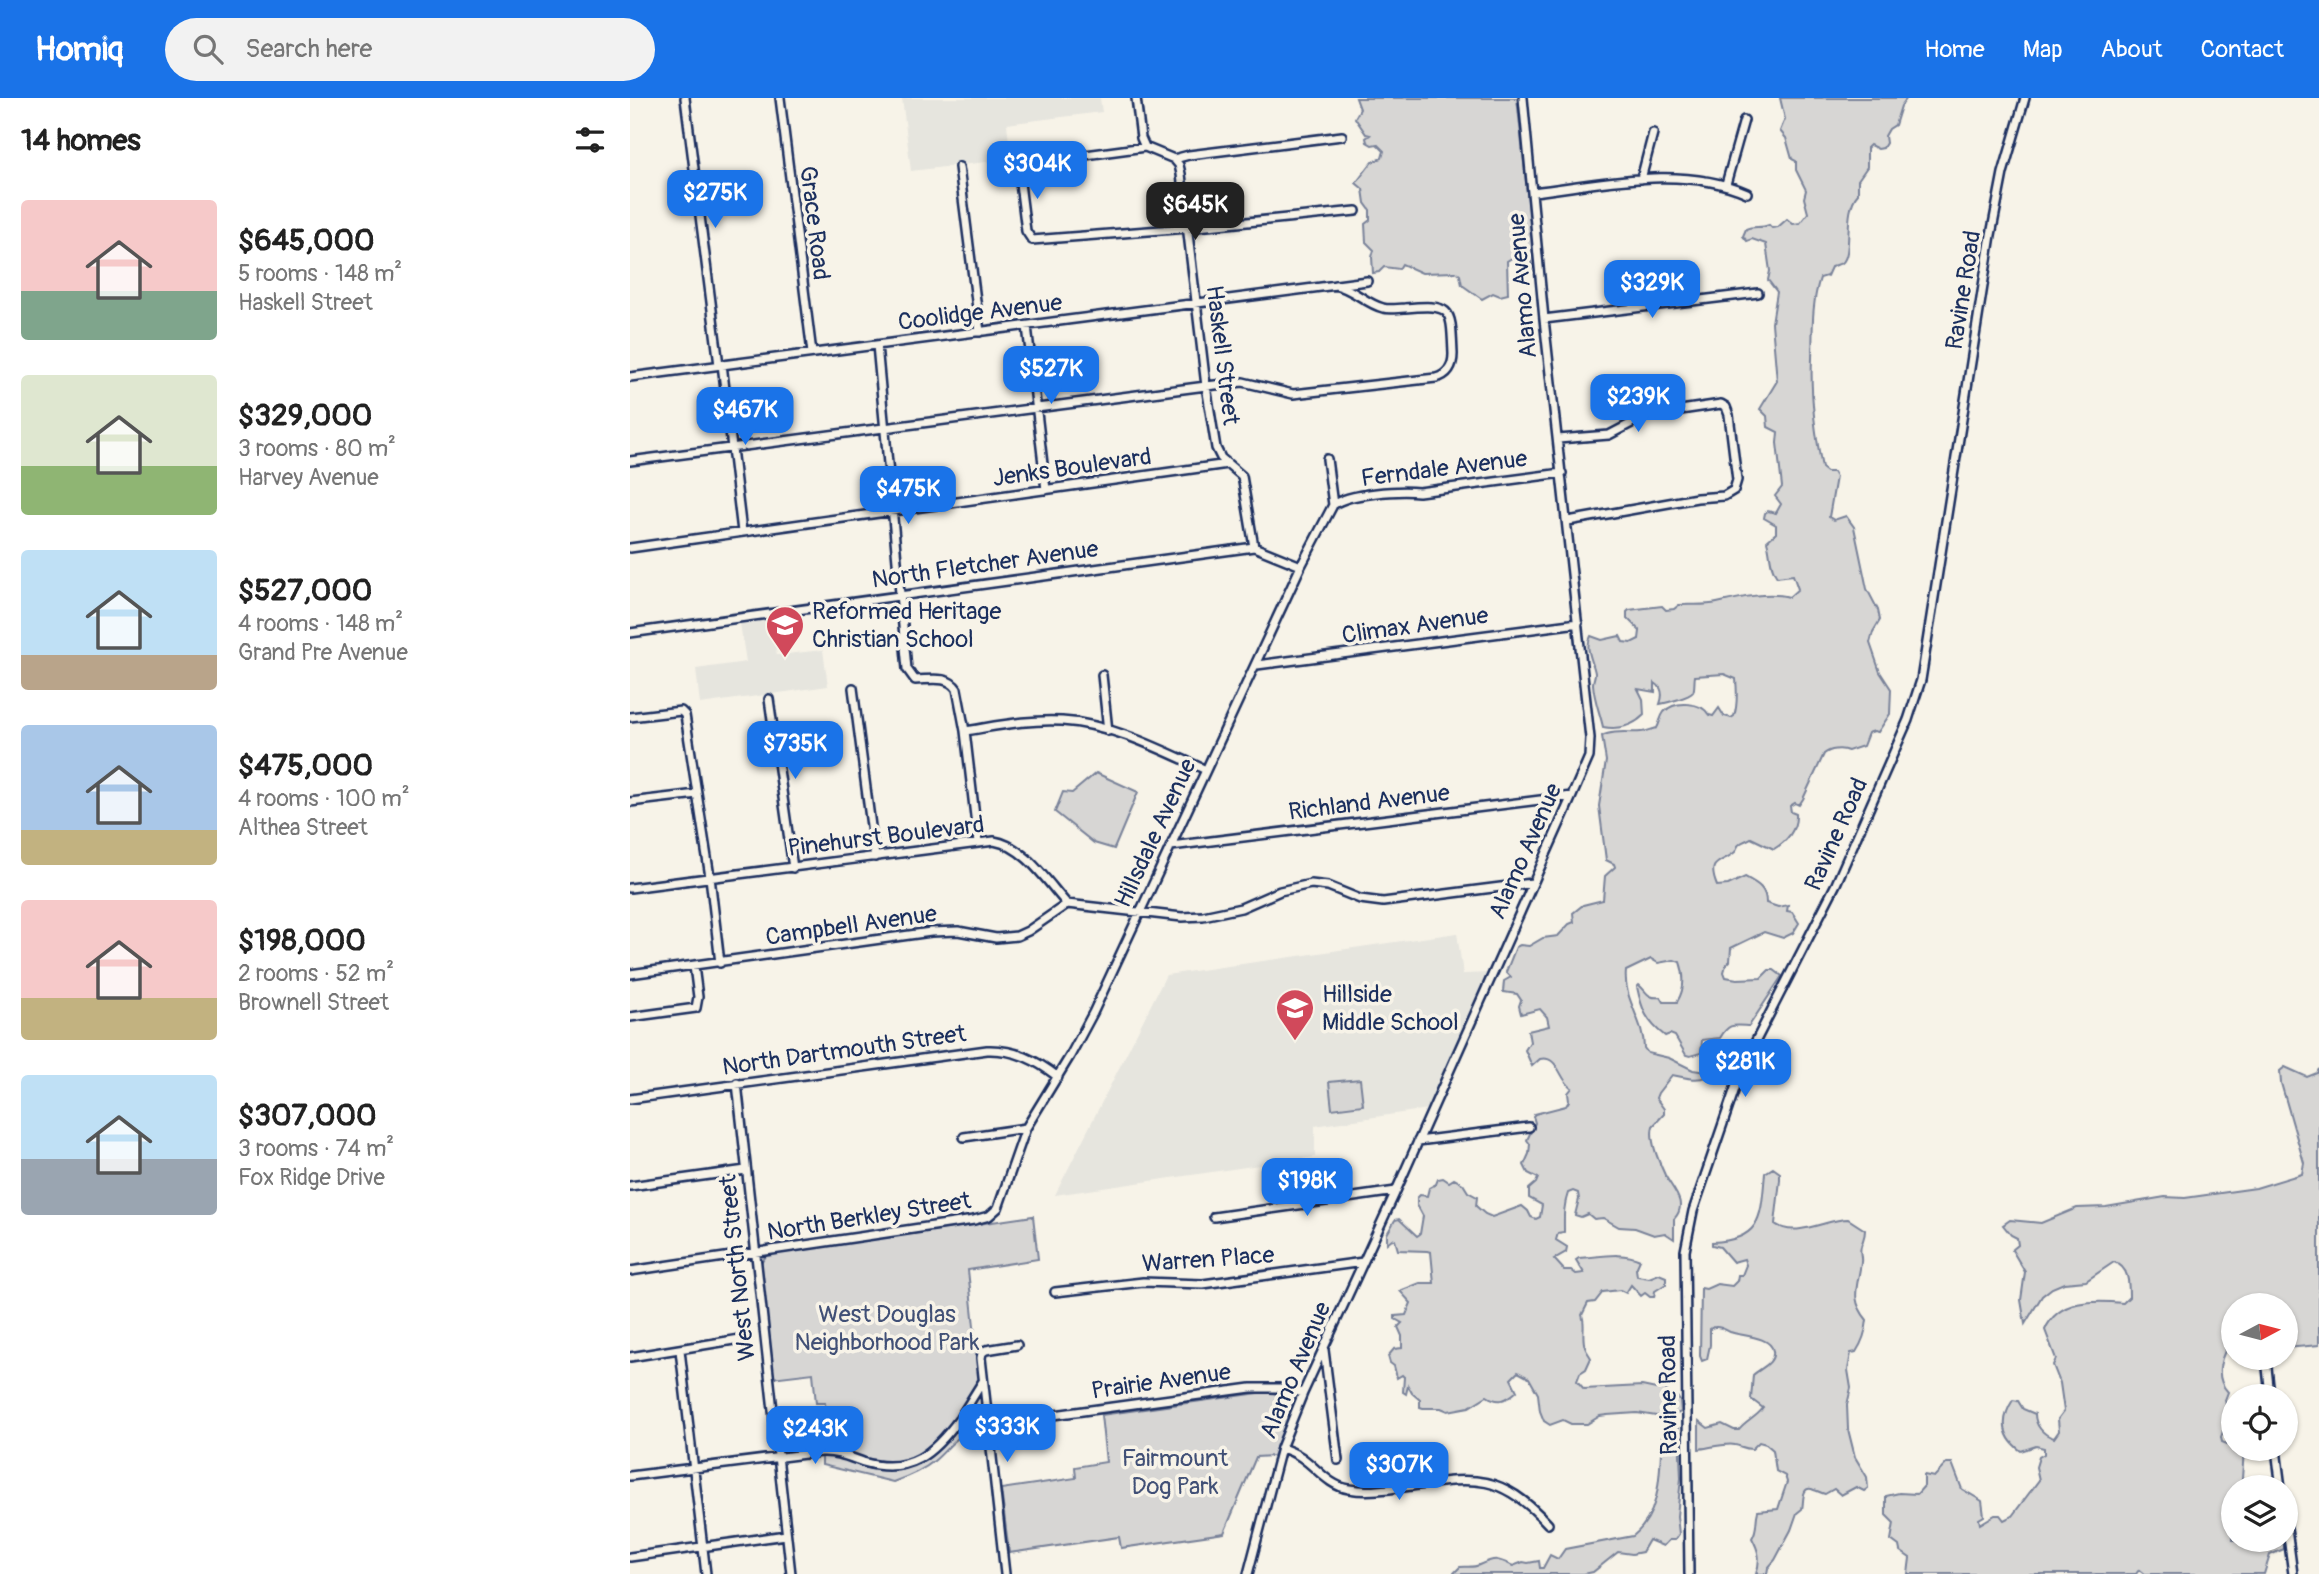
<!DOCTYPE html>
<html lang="en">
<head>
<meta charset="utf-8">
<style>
	body { margin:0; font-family:Pangolin,sans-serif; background:#f2f2f2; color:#222; height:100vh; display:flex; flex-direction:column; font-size:26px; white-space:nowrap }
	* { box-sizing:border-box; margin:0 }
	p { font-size:23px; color:#767676 }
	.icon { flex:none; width:38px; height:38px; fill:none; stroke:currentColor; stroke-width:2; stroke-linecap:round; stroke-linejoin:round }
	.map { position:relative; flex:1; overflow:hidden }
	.drawer { display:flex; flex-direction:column; background:#fff; width:630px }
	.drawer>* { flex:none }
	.needle { width:46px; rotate:83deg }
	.buttons { position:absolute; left:1591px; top:1195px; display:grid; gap:14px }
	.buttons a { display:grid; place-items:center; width:77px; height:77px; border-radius:50%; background:#fff; box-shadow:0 2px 5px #0004; font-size:35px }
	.price { position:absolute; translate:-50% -60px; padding:0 16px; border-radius:14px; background:#1a73e8; color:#fff; font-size:23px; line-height:46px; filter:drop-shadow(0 2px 4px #0008) }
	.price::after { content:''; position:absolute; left:50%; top:42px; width:21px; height:16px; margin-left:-10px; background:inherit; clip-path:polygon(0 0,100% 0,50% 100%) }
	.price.current { background:#222; color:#fff }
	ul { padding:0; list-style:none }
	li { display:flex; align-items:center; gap:21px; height:175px; padding:0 21px }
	li span { display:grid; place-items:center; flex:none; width:196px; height:140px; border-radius:7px; color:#555 }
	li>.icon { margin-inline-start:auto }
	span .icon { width:84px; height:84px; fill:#fffc; stroke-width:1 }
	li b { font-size:30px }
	h2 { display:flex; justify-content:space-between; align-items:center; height:84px; padding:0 21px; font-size:30px }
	header { display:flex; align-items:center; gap:42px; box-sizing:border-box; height:98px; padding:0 35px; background:#1a73e8; color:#fff }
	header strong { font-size:33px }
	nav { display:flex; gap:38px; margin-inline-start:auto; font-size:24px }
	.search { width:490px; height:63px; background:#f2f2f2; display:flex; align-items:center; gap:18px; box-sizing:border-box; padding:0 24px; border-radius:38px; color:#767676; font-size:26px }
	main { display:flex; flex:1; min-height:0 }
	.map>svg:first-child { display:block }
	.built { fill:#e6e5de }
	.green { fill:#d7d6d4; stroke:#798299; stroke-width:2 }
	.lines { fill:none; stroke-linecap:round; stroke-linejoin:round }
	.minor-casing { stroke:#1b2f5e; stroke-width:12 }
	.minor { stroke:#f7f3e8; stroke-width:7 }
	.labels { text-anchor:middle; stroke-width:7; stroke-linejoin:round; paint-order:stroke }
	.street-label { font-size:24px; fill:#1b2f5e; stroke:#f7f3e8 }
	.poi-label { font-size:24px; fill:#1b2f5e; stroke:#f7f3e8; text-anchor:start }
	.park-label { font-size:24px; fill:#415076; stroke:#f7f3e8 }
</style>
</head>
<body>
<header>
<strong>Homiq</strong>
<div class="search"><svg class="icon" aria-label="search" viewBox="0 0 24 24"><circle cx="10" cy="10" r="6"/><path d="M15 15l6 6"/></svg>Search here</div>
<nav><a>Home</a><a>Map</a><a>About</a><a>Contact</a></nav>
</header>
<main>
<section class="drawer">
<h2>14 homes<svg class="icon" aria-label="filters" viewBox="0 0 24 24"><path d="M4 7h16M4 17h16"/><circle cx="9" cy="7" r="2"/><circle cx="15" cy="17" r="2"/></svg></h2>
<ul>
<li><span style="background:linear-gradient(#f6c9c9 65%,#7fa58c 0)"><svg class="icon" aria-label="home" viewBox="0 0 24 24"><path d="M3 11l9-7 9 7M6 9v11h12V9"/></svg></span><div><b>$645,000</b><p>5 rooms · 148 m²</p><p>Haskell Street</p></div></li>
<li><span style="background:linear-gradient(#dfe7d0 65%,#8fb573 0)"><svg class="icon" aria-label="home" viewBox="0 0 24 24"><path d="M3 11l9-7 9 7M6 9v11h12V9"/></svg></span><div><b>$329,000</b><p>3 rooms · 80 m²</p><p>Harvey Avenue</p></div></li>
<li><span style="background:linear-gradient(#bfe0f5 75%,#b9a48a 0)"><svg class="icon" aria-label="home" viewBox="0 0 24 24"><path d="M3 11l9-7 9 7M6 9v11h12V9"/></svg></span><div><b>$527,000</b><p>4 rooms · 148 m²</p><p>Grand Pre Avenue</p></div></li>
<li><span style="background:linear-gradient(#a9c7e8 75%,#c2b280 0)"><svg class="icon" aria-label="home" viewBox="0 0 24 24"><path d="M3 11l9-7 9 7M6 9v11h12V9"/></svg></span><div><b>$475,000</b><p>4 rooms · 100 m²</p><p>Althea Street</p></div></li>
<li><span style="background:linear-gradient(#f6c9c9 70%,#c2b280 0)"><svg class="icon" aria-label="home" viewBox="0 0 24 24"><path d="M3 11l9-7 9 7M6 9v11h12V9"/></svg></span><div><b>$198,000</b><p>2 rooms · 52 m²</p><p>Brownell Street</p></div></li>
<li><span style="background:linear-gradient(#bfe0f5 60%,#9aa5b1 0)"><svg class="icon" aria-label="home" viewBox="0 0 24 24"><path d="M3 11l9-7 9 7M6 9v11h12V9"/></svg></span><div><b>$307,000</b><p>3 rooms · 74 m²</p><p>Fox Ridge Drive</p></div></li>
</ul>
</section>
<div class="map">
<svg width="1689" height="1476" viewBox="0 0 1689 1476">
	<rect width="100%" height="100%" fill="#f7f3e8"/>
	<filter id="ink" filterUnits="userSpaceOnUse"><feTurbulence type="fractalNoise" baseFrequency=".0143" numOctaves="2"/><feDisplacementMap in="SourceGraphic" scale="14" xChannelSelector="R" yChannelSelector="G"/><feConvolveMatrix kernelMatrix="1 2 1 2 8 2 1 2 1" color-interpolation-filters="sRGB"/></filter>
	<g filter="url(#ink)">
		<path class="built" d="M272,0H470L472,14L377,26L381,61L281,73Z
			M141,515L147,557L193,552L198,588L70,606L66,571L116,564L109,519Z
			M827,835L833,876L859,875L798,1011L685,1028V1059L425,1097L536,877Z"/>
		<path class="green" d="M726,0H887L905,168L903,170L898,158L892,160L885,158L877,163L878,196L870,198L863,195L852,201L832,187L830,177L826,174L792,175L772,166L769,171L754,169L749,174L743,175L742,159L744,152L736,144L735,126L740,122V112L735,105L733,91L726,85L742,64L752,60L754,53L747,46L742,47L737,44L736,40L740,37L736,36L725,20L730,11Z
			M1150,0H1277L1271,8L1265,27L1259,31L1255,38L1256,45L1253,50L1248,51L1240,47L1237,50V69L1228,82V96C1212,113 1224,155 1212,165C1211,165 1202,169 1201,169L1197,178L1190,180C1181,207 1183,233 1182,261C1180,299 1185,334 1192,370L1197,374H1203L1206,379L1199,419L1204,422L1216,418L1224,429L1237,491L1248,512L1250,522L1243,534L1240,545L1250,574L1261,591L1260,616L1248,634L1244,633L1238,635L1233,648L1218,653C1211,650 1200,651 1194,656L1173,701L1169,707L1165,705L1160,708L1161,714L1166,716C1167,732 1156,744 1144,751L1121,740C1118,742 1114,743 1111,745C1106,748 1108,750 1105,754C1091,766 1076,761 1087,788L1098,787L1115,779C1128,786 1136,790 1136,805L1148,809L1158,807L1157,813L1162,814L1169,825L1163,835L1153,840L1134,834L1101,850L1100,863L1096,867L1094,874L1096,879L1107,881L1131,880L1139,872H1144L1152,878L1119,928C1103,927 1099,925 1090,940L1072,942L1071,955L1060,958L1056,957L1045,938L1040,936L1035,938C1016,923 1012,912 1007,889L1009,887C1018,895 1018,901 1031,899L1034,904H1047C1055,891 1055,878 1050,864L1044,862L1028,865L1021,861L996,873C993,902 1014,922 1014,950L1018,955L1039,960L1063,972L1077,974V979C1064,983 1055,979 1042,977L1028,995L1026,1000L1034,1011V1016L1023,1028C1019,1042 1029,1064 1035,1077C1042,1091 1059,1105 1044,1121V1141L1035,1135L1024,1137L1005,1130L989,1129L973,1120L964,1121L958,1116L951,1119L945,1117L949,1101L948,1095L943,1093L938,1095C933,1109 934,1120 934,1134L928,1135L926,1142L937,1149L936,1154L924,1161L934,1172H941L946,1176L954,1175L946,1162L949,1160C968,1159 993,1153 1010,1162L1006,1171L1007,1178L1019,1180L1029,1176L1036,1179V1186L1025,1193L1024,1199H1020L1015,1195L1011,1198L1001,1187L996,1195L990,1192L973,1194L965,1204L958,1205L952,1217C956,1227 951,1238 955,1249C956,1253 959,1256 961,1260L956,1271L950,1275L947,1283L954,1291L1012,1288L1026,1291L1034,1289L1041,1299H1047L1050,1303L1051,1314L1039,1320L1007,1315L977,1317L970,1318L957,1326H941L933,1322L920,1327L914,1323L910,1313L908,1296L899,1280L888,1274L881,1281L887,1293C877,1302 869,1306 857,1298L839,1309L818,1313L811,1310H793L790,1309V1302L782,1295L778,1288L776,1296L773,1294L774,1279L772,1277L767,1280L764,1268L760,1265L758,1258L764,1251L772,1250V1238L768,1229L772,1225L765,1221V1218L776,1217L781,1205L770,1193L790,1185H804L801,1154L797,1153L768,1152L765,1142L762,1141L757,1145V1136L765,1122L769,1121L787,1138L790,1136L793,1118L787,1107V1100L790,1097L797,1098L799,1090L806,1086L808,1081L813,1080L819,1084L824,1081L833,1086L838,1094L847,1099L846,1108L855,1116L862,1119L892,1108L898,1113L901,1119L906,1121L910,1119L912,1107L899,1100V1091L906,1085L908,1080L898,1075L894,1067L899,1056L900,1046L897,1042L905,1025L903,1018L905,1016L936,1008L939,1003L938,995L942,990C929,982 929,957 910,961L902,968L895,952L900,944L898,933L919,928L917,919L910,911L891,916L889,908L891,902L887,896L873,894L874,883L881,879L876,874L886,849L890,847L899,848L913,840L928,838L939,826L944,824L943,815L953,807L973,802L975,778L985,769L984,766L976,762L969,708L976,663L972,638C983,632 999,635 1011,634C1015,634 1022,631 1027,630C1030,625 1030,619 1034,614C1045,602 1072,604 1079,617L1083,618L1089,610L1094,618L1101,620L1104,618C1108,607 1107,592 1106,581L1094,576L1065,578C1064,582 1065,591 1063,594C1060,599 1036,605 1030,606C1033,598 1033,590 1025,585V594L1008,591L1013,601L1014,617C1003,628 988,632 973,629C970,615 964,602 963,586C963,582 965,579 965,575C963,563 954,550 961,538L972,542L990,538L993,544L1001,545L1009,541L1010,533L997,520V514L999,512L1032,508L1036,512L1044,511L1049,507C1062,506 1074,508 1087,505C1108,500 1139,493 1159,499L1168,491L1163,477L1147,479C1139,468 1141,456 1137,443L1146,435V427L1134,420L1135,415L1138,413L1146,415L1151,406L1145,398L1152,389L1147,345L1148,334L1138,329L1137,318L1130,311L1147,283L1142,225L1147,194L1138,182L1140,173L1136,146L1122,141L1117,143L1113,138L1116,131C1124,127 1130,131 1139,127L1142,130L1148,129L1157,121L1163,126L1170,125L1178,115L1174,100L1176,92L1166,72V63L1162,61L1156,40L1150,33L1155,21Z
			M466,675L508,694L484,751L464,745L425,714L433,694L442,695Z
			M1655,969L1677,979L1687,975L1689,971V1247L1656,1250V1208H1603V1241C1591,1255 1583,1279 1598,1294L1595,1302L1598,1315H1603V1328L1594,1331L1591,1339L1592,1344L1597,1346L1603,1345V1351H1614L1612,1381L1614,1389L1603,1390V1442H1655L1654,1451L1640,1457L1634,1476H1514L1509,1472L1506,1476H1278L1280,1460L1270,1453L1269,1448L1261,1442L1264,1425L1256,1417V1398L1269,1395L1287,1396L1294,1388V1377L1304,1379L1317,1365H1322L1332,1391L1352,1403L1354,1418L1349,1421L1350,1426L1365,1417H1370L1374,1422L1382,1418L1409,1382L1406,1369L1409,1359L1414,1356V1350L1406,1348L1391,1353C1372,1339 1370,1322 1383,1302L1388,1303L1393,1311L1405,1316C1405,1327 1413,1337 1424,1340L1429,1333L1428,1321L1434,1313L1430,1285L1423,1267L1426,1261L1415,1232C1428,1201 1464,1202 1493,1205L1499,1199C1499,1185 1499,1169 1484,1164L1456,1183L1434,1185L1422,1190L1412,1198L1395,1226L1391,1202L1395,1174L1382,1152L1388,1147L1387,1140L1381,1137L1373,1127L1380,1122L1411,1125L1447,1110L1476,1109L1535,1099L1555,1100L1626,1090L1672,1076L1674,1065L1651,985L1650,973Z
			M730,981L733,1007L702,1011L699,984Z
			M1143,1070L1150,1075V1082L1145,1126C1166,1141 1196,1121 1218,1121L1235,1132C1235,1140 1233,1141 1231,1148C1229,1154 1232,1159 1231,1164C1228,1189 1219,1200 1237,1222C1236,1233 1232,1245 1226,1254L1221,1255L1218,1272L1221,1290L1217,1307L1218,1331L1225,1359L1237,1379L1238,1390L1234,1393L1226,1389L1211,1397L1204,1391L1195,1396C1191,1395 1188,1393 1184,1392C1171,1386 1174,1404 1172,1411L1167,1415L1161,1432L1145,1462L1138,1470L1137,1476H1126C1131,1462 1129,1453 1122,1440C1128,1431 1125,1423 1128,1413L1148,1411L1157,1384L1155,1378L1146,1373L1143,1352L1136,1346L1129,1344L1122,1351C1114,1351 1111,1348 1105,1347C1096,1345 1078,1350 1069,1351V1323L1078,1330L1092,1326L1104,1332H1109C1116,1323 1127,1319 1133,1310L1121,1301L1123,1277C1130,1270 1145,1266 1143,1253C1141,1238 1111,1238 1100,1234C1095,1232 1091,1228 1085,1229C1083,1229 1082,1230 1080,1231V1247L1077,1261L1072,1263L1070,1258L1071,1190L1076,1191L1087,1186L1102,1188L1107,1183L1108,1177H1112L1116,1167L1114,1161L1103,1164L1090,1149L1082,1147V1144C1133,1142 1131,1117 1135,1075Z
			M403,1118L408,1161L338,1172L355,1331C324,1335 325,1345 304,1363C292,1373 277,1379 263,1384L192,1367V1358H200L195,1305H186L183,1275L142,1280L131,1165L137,1157Z
			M636,1294L667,1300L643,1358L626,1359L594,1435L491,1450L489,1439L379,1455L371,1391L446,1380L445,1369L476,1364L471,1317Z
			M1042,1327L1047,1328L1049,1333L1051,1380L1047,1418L1049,1436L1045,1442H1039L1033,1448L1019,1442L1012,1454L1002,1456L988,1454L963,1474L954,1476H823L830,1469C836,1468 843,1470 849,1467C865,1460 867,1460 883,1468L893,1464L898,1465L909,1463L910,1470H913L920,1457L928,1461L935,1451L1003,1438C1035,1412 1028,1367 1033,1331Z"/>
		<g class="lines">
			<defs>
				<path id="minor" d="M55,0L89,267
					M150,0L182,255
					M506,0L511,40L515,49
					M712,38L559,57L544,61L515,49L396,65L391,69L389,77L396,133L402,142L557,130L726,113
					M544,61L549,67L551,76L576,288L586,350L591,360L612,378L624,449
					M329,69L350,234
					M1011,81L1023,35
					M1096,86L1114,22
					M903,94C972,86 1050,66 1117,95
					M914,221L1128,195
					M397,228L416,392
					M247,247L277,571L285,582C300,582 318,577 327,591L335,633L348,744
					M92,266L112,434
					M0,279L737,183
					M928,341L979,337L1017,317L1091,306L1096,309L1099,317L1107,382L1104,392L1094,398L1067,400L938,423
					M0,363L576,288L613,284L663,296L806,280C817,277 823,269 823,256C821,210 823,206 775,210C768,210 760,212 753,210C736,206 723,190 705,187
					M703,407C718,395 770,392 789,394L932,375
					M0,450L598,366
					M0,535L624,449L671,468
					M627,567L948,525
					M472,577L478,633
					M223,590L245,759
					M139,601L163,770
					M0,619L51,613L55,617L80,779L90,865
					M335,633C367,628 399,621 432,623C482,626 532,652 576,672
					M0,704L67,696
					M541,748L942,698
					M0,790L364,743C395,748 418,785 437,806L552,819L573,818L611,810L650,793L681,786L698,788L730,801L753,804L902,785
					M0,876L301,834L328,833L366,840L387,838L398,833L437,806
					M0,919L66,910L68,899L64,868
					M107,985L161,1476
					M0,1001L357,952C385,951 406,962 428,979
					M334,1039L396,1030
					M788,1043L899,1029
					M0,1088L116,1072
					M584,1119L766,1093
					M0,1173L344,1122L359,1118L368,1110L396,1030L440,958L463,915L671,468L703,407L697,361
					M425,1194L513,1184L573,1186L733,1164
					M50,1252L76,1476
					M694,1252L708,1362
					M0,1259L116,1240
					M1636,1260L1640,1298
					M330,1320L353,1283
					M651,1350C658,1352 665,1355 671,1359C687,1370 699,1388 719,1391C735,1394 751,1392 767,1390C836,1381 866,1369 918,1426
					M1646,1351L1651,1390
					M0,1378L191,1354C206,1353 219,1359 233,1364C280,1378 304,1355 330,1320L344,1318L358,1326L621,1290H650L673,1295
					M1656,1423L1663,1476
					M0,1459L156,1437
					M375,1476L351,1260L352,1255L356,1252L387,1247
					M618,1476L651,1350L673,1295L766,1093L942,698L959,659L960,640L914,221L893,0
					M1059,1476L1055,1153L1063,1113L1112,970L1206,786L1278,622L1291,582L1361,137L1373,75L1395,0"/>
			</defs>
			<use href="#minor" class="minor-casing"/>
			<use href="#minor" class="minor"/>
		</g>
	</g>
	<defs>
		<symbol id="school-pin" viewBox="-11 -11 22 30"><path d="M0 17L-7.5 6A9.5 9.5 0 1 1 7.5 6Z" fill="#d1495b" stroke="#f7f3e8"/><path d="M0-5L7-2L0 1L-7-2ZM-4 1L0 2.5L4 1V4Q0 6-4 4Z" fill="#fff"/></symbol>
	</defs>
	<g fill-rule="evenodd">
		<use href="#school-pin" x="133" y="505" width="44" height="60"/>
		<use href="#school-pin" x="643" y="888" width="44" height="60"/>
	</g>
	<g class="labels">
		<g class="street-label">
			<text transform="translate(185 125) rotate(83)" y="8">Grace Road</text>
			<text transform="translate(892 188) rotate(-95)" y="8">Alamo Avenue</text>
			<text transform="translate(1333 192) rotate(-81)" y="8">Ravine Road</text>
			<text transform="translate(350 214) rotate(-7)" y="8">Coolidge Avenue</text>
			<text transform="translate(593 257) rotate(83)" y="8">Haskell Street</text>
			<text transform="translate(442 369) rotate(-8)" y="8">Jenks Boulevard</text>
			<text transform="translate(814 370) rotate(-7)" y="8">Ferndale Avenue</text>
			<text transform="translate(355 466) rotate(-8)" y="8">North Fletcher Avenue</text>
			<text transform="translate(785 527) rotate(-8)" y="8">Climax Avenue</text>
			<text transform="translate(739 704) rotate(-7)" y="8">Richland Avenue</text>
			<text transform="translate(525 735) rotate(-65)" y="8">Hillsdale Avenue</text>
			<text transform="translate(1206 736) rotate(-66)" y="8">Ravine Road</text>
			<text transform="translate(256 738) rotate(-7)" y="8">Pinehurst Boulevard</text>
			<text transform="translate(895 753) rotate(-66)" y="8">Alamo Avenue</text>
			<text transform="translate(221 827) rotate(-8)" y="8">Campbell Avenue</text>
			<text transform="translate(214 952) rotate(-8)" y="8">North Dartmouth Street</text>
			<text transform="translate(239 1118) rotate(-9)" y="8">North Berkley Street</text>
			<text transform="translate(578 1161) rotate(-4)" y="8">Warren Place</text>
			<text transform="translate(107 1170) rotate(-96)" y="8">West North Street</text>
			<text transform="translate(665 1272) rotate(-67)" y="8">Alamo Avenue</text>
			<text transform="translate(531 1283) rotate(-8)" y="8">Prairie Avenue</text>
			<text transform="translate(1038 1297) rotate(-91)" y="8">Ravine Road</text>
		</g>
		<g class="poi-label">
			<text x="182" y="521">Reformed Heritage<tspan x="182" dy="28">Christian School</tspan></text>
			<text x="692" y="904">Hillside<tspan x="692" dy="28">Middle School</tspan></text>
		</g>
		<g class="park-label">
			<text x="257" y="1224">West Douglas<tspan x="257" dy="28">Neighborhood Park</tspan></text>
			<text x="545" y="1368">Fairmount<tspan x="545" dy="28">Dog Park</tspan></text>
		</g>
	</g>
</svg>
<div class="buttons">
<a><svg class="needle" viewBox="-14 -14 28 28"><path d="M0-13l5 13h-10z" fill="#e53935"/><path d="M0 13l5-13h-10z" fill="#767676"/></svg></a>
<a><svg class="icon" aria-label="locate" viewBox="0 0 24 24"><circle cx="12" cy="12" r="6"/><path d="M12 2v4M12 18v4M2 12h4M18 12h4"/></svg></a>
<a><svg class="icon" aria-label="layers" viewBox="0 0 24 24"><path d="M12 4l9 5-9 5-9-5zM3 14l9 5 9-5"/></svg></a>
</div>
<b class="price" style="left:407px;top:103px">$304K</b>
<b class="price" style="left:85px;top:132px">$275K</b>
<b class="price current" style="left:565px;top:144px">$645K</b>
<b class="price" style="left:1022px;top:222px">$329K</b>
<b class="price" style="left:421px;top:308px">$527K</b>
<b class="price" style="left:1008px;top:336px">$239K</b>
<b class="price" style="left:115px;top:349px">$467K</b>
<b class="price" style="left:278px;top:428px">$475K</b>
<b class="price" style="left:165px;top:683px">$735K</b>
<b class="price" style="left:1115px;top:1001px">$281K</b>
<b class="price" style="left:677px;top:1120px">$198K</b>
<b class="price" style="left:377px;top:1366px">$333K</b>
<b class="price" style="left:185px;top:1368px">$243K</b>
<b class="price" style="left:769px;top:1404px">$307K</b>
</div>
</main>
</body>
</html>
